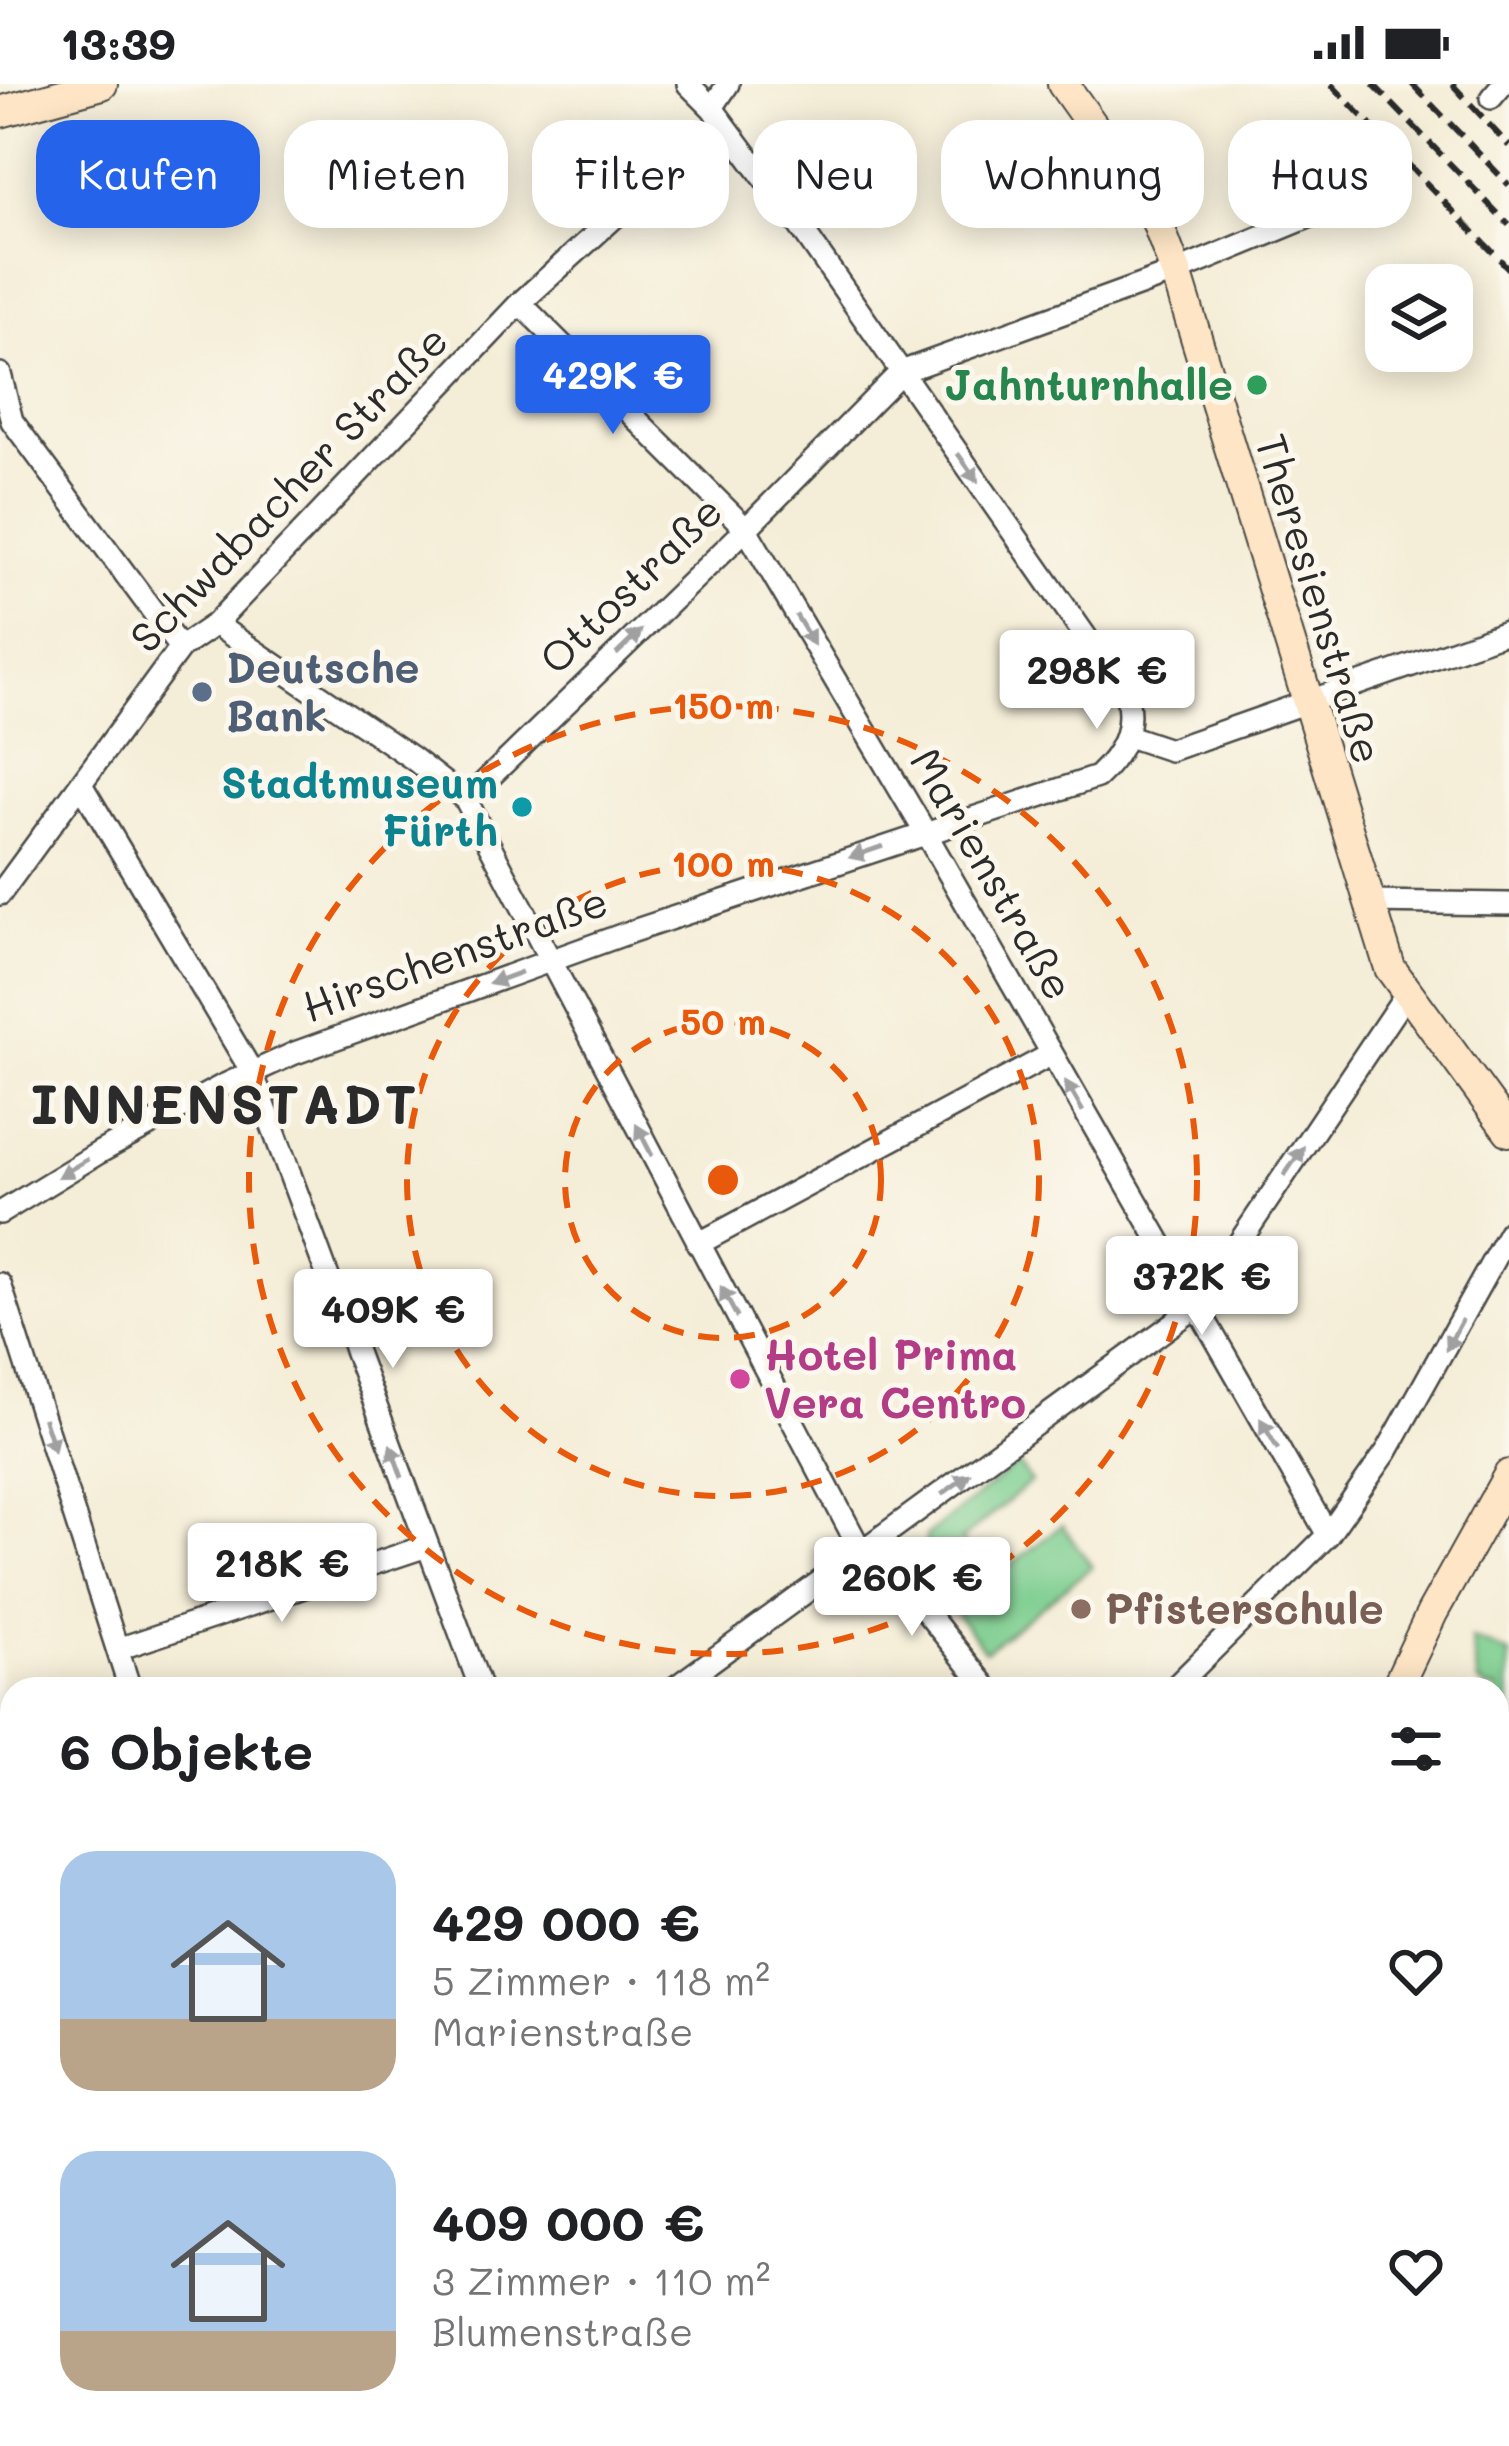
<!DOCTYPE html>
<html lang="de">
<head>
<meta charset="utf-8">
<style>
	body { margin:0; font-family:Mali,sans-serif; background:#f2f2f2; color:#202124; height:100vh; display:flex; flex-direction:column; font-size:45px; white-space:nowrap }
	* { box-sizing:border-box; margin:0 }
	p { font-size:39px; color:#757577 }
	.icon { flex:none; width:66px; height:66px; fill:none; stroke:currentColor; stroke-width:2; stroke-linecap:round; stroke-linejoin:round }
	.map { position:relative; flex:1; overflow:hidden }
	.sheet { position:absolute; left:0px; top:1593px; width:1509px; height:771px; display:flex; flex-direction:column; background:#fff; border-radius:36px 36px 0 0; box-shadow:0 6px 30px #0003 }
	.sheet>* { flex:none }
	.top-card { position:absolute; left:36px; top:36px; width:1437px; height:108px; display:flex; gap:24px }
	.buttons { position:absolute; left:1365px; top:180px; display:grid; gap:24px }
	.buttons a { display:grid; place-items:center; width:108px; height:108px; border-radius:24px; background:#fff; box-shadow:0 6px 30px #0003; font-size:60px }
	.price { position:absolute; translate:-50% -102px; padding:0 27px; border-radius:12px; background:#fff; color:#222; font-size:39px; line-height:78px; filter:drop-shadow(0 3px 6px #0008) }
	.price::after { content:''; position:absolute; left:50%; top:72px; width:36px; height:27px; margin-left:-18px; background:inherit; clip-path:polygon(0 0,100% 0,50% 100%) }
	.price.current { background:#2563eb; color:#fff }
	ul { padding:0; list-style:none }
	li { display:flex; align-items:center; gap:36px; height:300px; padding:0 60px }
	li span { display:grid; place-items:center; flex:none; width:336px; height:240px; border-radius:36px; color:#555 }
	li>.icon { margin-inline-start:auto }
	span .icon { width:144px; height:144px; fill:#fffc; stroke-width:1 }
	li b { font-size:51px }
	h2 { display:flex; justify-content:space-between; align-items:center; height:144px; padding:0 60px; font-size:51px }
	.tag { padding:0 42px; border-radius:36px; background:#fff; box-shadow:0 6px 30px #0003; font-size:42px; line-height:108px }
	.tag.current { background:#2563eb; color:#fff }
	.status { display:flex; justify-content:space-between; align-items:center; height:84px; padding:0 60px; background:#fff; direction:ltr }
	.status svg { height:33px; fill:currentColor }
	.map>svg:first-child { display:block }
	.green { fill:#7bcd8f; stroke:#537c5d; stroke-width:3 }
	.forest { fill:#64b07a; stroke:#486e52; stroke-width:3 }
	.water { fill:#3aacb3; stroke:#326c6f; stroke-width:3 }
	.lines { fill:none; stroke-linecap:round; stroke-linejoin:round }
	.street-casing { stroke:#494845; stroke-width:26 }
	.secondary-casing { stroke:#494845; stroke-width:34 }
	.street { stroke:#fff; stroke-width:21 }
	.secondary { stroke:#fde5c5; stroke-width:30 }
	.rail { stroke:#2b2b2b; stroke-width:6; stroke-dasharray:18 9; stroke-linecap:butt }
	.oneway { fill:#a0a0a0 }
	.ring { fill:none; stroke:#e8590c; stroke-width:6; stroke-dasharray:21 15 }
	.leisure-dot { fill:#2e9e5b; stroke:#fbf7ec; stroke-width:4.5 }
	.service-dot { fill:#5c6f8a; stroke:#fbf7ec; stroke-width:4.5 }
	.culture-dot { fill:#0f9aa8; stroke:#fbf7ec; stroke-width:4.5 }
	.hotel-dot { fill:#d1479c; stroke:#fbf7ec; stroke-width:4.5 }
	.education-dot { fill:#8d6e63; stroke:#fbf7ec; stroke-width:4.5 }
	.labels { text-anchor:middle; stroke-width:10; stroke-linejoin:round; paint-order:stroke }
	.leisure-label { font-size:42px; font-weight:bold; fill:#27864d; stroke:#fbf7ec; text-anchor:end }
	.street-label { font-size:42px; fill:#2b2b2b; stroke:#fbf7ec }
	.service-label { font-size:42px; font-weight:bold; fill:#4e5e75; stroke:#fbf7ec; text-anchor:start }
	.culture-label { font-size:42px; font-weight:bold; fill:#0d838f; stroke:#fbf7ec; text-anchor:end }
	.hotel-label { font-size:42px; font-weight:bold; fill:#b23c85; stroke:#fbf7ec; text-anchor:start }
	.education-label { font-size:42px; font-weight:bold; fill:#785e54; stroke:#fbf7ec; text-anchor:start }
	.district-label { font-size:54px; font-weight:bold; letter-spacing:3px; fill:#2b2b2b; stroke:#fbf7ec }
	.centre { fill:#e8590c; stroke:#fbf7ec; stroke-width:6 }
	.ring-label { font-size:36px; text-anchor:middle; font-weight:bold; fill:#e8590c; stroke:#fbf7ec; stroke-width:10; stroke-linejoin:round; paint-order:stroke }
</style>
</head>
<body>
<div class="status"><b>13:39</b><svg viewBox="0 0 49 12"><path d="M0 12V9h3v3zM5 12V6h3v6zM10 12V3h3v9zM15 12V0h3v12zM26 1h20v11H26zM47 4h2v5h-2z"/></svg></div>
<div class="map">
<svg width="1509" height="2362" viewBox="0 0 1509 2362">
	<rect width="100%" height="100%" fill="#fbf7ec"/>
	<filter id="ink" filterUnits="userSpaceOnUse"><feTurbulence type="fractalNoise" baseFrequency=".00833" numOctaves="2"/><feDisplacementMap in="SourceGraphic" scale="24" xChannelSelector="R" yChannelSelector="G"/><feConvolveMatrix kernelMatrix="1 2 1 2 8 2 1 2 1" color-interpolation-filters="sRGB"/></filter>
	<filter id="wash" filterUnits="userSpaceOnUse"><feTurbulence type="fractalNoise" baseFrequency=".004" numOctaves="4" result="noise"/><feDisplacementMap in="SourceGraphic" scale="48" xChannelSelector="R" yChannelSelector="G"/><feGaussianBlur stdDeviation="2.7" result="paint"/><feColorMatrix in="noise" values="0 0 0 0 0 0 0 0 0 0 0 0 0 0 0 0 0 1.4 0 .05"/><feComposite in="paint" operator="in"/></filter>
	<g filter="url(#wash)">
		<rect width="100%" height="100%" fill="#f4edd7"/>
		<path class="green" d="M1018,1380L1031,1398L961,1456L992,1496L1062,1441L1092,1483L985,1567L921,1484L927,1451Z
			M1471,1555L1509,1569V1716L1500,1749L1497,1748V1605H1487L1478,1598Z
			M204,2352H335L339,2362H177Z"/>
		<path class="forest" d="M571,2352H993L981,2362H538Z"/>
		<path class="water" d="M1509,1886V2200L1497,2239V1922Z"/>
	</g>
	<g filter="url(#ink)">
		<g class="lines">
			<defs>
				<path id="street" d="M1491,14L1503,0
					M712,24L728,0
					M520,219L746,445L925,748L1328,1451
					M0,290L12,337L180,564
					M215,540L412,674L466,716L862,1469L887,1479L988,1605
					M1128,652L1170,666L1509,547
					M82,702L252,988L481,1605
					M466,716L746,445L901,288L1176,188L1369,108
					M0,810L180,564L215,540L520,219L704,52L727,44
					M1368,818L1509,820
					M0,1129L100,1068L222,1002L295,969L630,848L1097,693C1122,670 1134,646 1127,612L797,138L712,24L688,0
					M698,1160L1050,971
					M0,1200L130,1605
					M118,1565L427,1462
					M673,1605L1196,1223L1406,910
					M1173,1605L1328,1451L1387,1367L1509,1148
					M0,1963L12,1997
					M0,2022L12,2016
					M422,2352L428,2362
					M506,2362L533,2352"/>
				<path id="secondary" d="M1063,0L1153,127L1176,188L1390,884L1509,1047
					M0,28L102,0
					M1396,1605L1432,1529L1509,1391
					M1497,1770L1509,1786
					M1497,1843L1509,1802
					M1002,2362L1014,2352"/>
			</defs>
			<use href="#street" class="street-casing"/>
			<use href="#secondary" class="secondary-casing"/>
			<use href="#street" class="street"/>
			<use href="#secondary" class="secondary"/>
			<path class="rail" d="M1331,0L1509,185
				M1373,0L1509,141
				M1412,0L1509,101
				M1452,0L1509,62"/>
		</g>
		<defs><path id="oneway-solid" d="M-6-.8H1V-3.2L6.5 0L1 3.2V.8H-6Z" transform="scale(3)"/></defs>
		<g class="oneway">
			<use href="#oneway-solid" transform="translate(968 384) rotate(55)"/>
			<use href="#oneway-solid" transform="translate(805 546) rotate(59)"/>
			<use href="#oneway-solid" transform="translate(629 558) rotate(-44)"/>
			<use href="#oneway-solid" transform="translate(866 768) rotate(161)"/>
			<use href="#oneway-solid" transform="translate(505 894) rotate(160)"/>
			<use href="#oneway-solid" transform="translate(1074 1012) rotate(-120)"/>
			<use href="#oneway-solid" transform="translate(644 1056) rotate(-117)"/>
			<use href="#oneway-solid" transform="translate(1294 1077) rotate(-56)"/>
			<use href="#oneway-solid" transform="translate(73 1084) rotate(149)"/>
			<use href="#oneway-solid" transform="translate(729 1218) rotate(-118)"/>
			<use href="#oneway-solid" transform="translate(1454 1251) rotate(118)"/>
			<use href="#oneway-solid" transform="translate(1269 1350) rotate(-120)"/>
			<use href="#oneway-solid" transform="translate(49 1351) rotate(72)"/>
			<use href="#oneway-solid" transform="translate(396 1377) rotate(-110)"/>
			<use href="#oneway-solid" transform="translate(956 1400) rotate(-36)"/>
		</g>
	</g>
	<g class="ring">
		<circle cx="723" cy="1096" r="158"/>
		<circle cx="723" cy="1096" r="316"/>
		<circle cx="723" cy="1096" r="474"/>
	</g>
	<circle class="leisure-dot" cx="1257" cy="301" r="12"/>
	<circle class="service-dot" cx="202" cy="608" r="12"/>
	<circle class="culture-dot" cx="522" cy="723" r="12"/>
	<circle class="hotel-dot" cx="740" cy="1295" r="12"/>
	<circle class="education-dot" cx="1081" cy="1525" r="12"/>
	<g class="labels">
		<g class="leisure-label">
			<text x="1233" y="316">Jahnturnhalle</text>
		</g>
		<g class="street-label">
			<text transform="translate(289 405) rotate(-46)" y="15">Schwabacher Straße</text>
			<text transform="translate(631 501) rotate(-44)" y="15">Ottostraße</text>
			<text transform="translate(1319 515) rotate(73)" y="15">Theresienstraße</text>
			<text transform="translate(992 790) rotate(60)" y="15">Marienstraße</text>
			<text transform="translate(455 870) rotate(-20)" y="15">Hirschenstraße</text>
		</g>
		<g class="service-label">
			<text x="226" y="599">Deutsche<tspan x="226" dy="48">Bank</tspan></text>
		</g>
		<g class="culture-label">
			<text x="498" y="714">Stadtmuseum<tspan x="498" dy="48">Fürth</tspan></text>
		</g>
		<g class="hotel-label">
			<text x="764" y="1286">Hotel Prima<tspan x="764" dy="48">Vera Centro</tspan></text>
		</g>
		<g class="education-label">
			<text x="1105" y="1540">Pfisterschule</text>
		</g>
		<g class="district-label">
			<text x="225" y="1040">INNENSTADT</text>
		</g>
	</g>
	<circle cx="723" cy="1096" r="18" class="centre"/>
	<g class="ring-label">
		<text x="723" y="635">150 m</text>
		<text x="723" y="793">100 m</text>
		<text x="723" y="951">50 m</text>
	</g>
</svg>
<div class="buttons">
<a><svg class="icon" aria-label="layers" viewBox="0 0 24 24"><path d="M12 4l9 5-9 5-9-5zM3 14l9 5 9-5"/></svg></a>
</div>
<b class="price current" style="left:613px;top:353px">429K €</b>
<b class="price" style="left:1097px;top:648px">298K €</b>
<b class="price" style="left:1202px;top:1254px">372K €</b>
<b class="price" style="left:393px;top:1287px">409K €</b>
<b class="price" style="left:282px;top:1541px">218K €</b>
<b class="price" style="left:912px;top:1555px">260K €</b>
<div class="top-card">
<a class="tag current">Kaufen</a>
<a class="tag">Mieten</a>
<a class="tag">Filter</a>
<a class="tag">Neu</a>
<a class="tag">Wohnung</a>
<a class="tag">Haus</a>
</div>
<section class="sheet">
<h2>6 Objekte<svg class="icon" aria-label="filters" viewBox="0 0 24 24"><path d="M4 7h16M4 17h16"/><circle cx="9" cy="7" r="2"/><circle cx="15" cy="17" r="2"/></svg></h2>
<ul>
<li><span style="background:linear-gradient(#a9c7e8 70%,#b9a48a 0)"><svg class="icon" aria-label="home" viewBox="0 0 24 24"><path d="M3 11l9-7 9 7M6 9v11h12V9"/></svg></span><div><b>429 000 €</b><p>5 Zimmer · 118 m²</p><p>Marienstraße</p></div><svg class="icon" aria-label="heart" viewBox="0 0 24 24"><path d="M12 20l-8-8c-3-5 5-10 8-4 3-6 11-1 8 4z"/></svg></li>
<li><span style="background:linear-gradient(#a9c7e8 75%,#b9a48a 0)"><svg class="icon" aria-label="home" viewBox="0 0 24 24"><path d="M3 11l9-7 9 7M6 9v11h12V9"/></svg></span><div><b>409 000 €</b><p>3 Zimmer · 110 m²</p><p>Blumenstraße</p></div><svg class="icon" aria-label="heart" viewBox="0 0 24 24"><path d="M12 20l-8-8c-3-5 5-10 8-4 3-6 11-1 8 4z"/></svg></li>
</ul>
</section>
</div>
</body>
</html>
